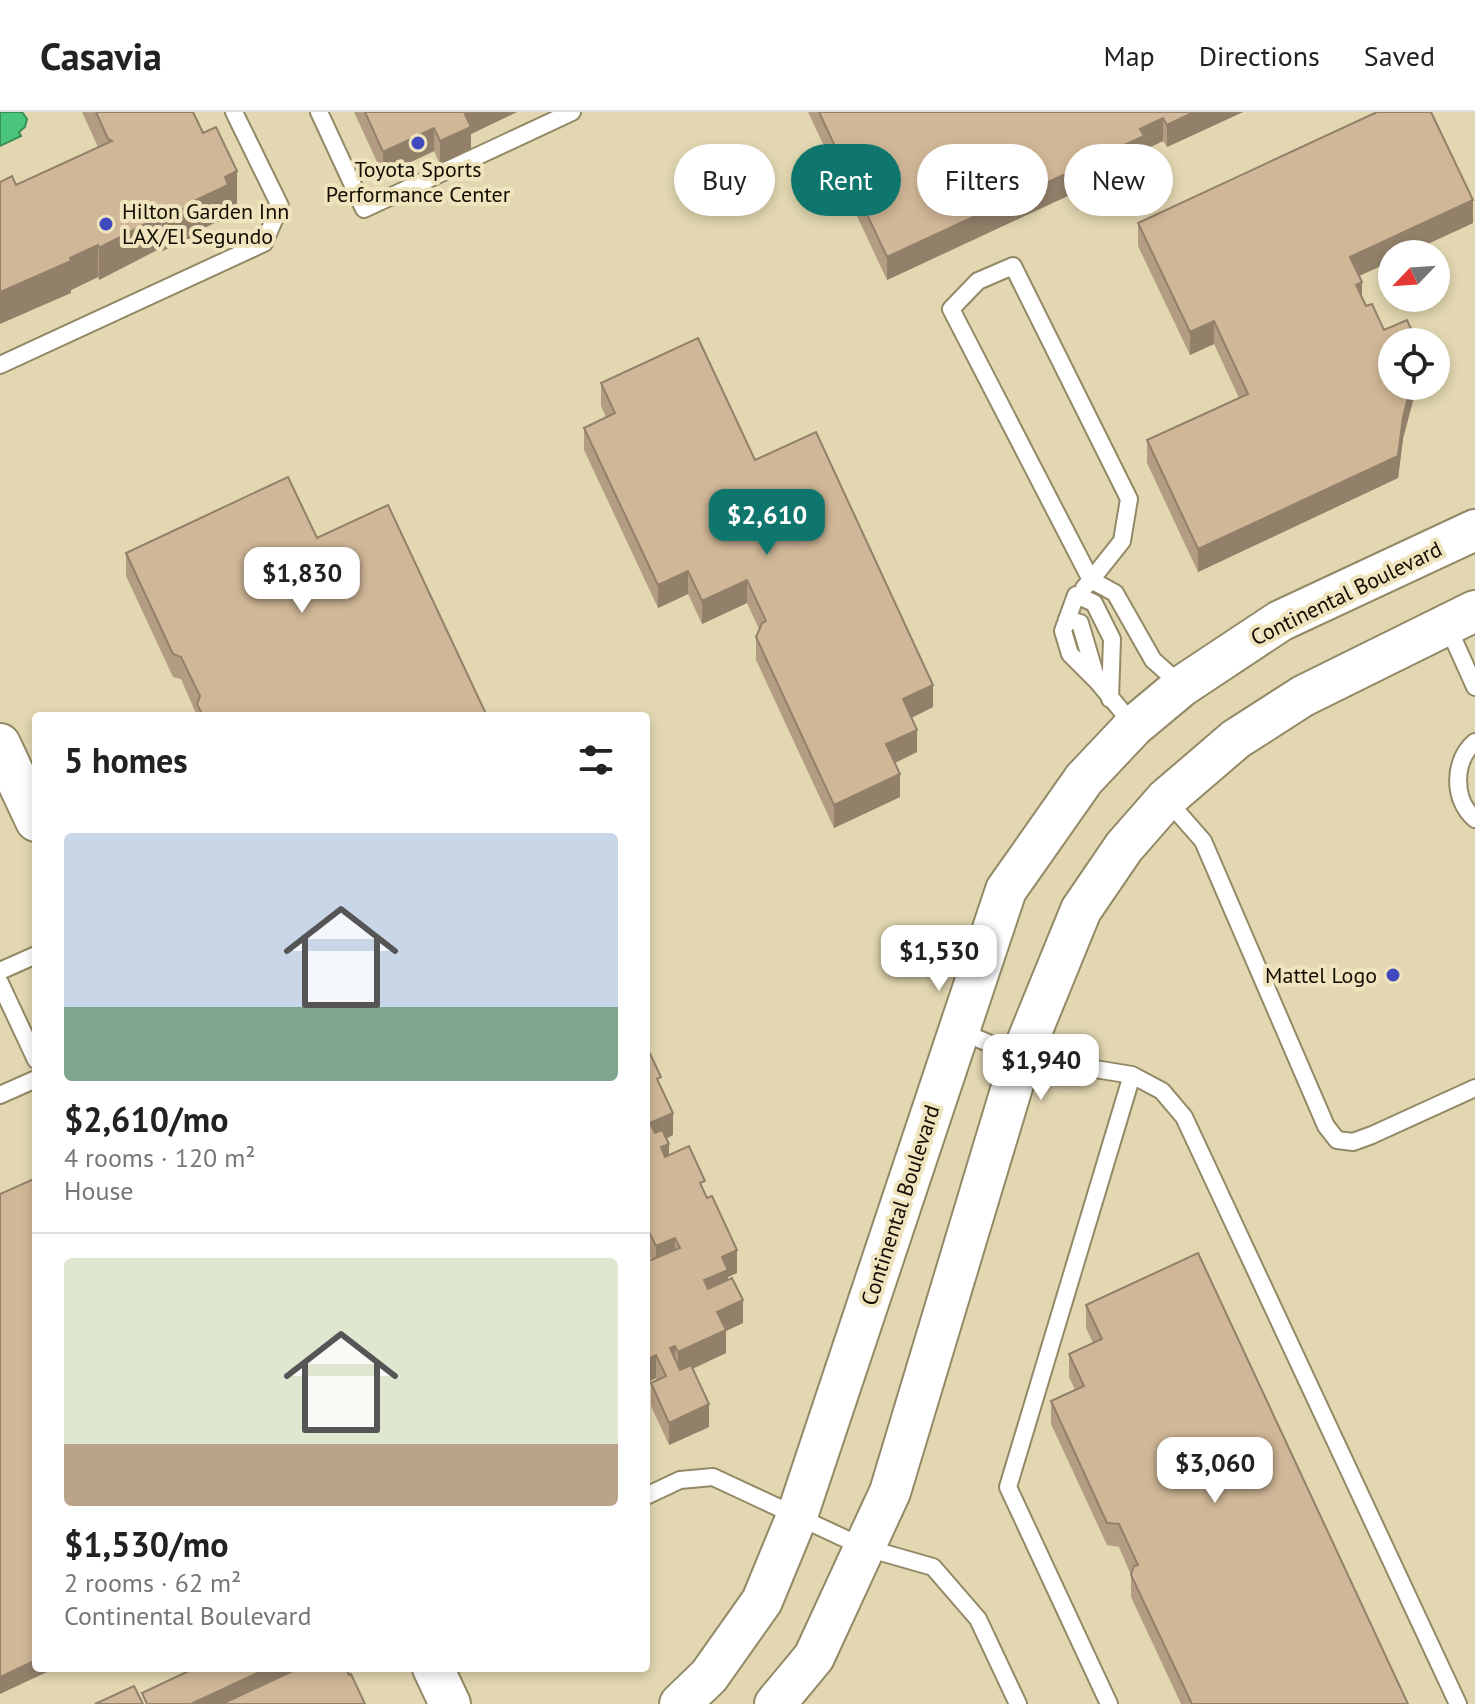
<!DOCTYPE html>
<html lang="en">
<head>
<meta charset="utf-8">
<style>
	body { margin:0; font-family:"PT Sans",sans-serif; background:#f2f2f2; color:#222; height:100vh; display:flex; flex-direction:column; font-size:30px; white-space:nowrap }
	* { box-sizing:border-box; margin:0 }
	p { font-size:26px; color:#767676 }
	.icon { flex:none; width:44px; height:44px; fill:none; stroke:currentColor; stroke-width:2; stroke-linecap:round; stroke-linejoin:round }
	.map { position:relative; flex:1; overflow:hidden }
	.side { position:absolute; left:32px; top:600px; width:618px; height:960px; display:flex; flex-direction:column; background:#fff; border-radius:8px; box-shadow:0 4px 12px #0003 }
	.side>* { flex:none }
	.hud { position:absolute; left:674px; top:32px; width:680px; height:72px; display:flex; gap:16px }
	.needle { width:52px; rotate:245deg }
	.tools { position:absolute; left:1378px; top:128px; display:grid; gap:16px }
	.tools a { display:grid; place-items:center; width:72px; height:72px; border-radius:50%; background:#fff; box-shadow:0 4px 12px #0003; font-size:40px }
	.price { position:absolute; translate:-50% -68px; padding:0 18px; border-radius:16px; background:#fff; color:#222; font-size:26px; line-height:52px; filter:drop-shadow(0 2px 4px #0008) }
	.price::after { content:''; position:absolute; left:50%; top:48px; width:24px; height:18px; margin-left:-12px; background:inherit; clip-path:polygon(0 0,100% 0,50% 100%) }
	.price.selected { background:#0f766e; color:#fff }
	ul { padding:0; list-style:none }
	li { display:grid; align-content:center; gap:16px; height:424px; padding:0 32px }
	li+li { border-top:2px solid #e0e0e0 }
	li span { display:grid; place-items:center; height:248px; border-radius:8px; color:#555 }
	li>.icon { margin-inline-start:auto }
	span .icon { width:144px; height:144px; fill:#fffc; stroke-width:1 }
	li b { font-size:34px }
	h2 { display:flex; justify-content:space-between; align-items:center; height:96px; padding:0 32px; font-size:34px }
	.pill { padding:0 28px; border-radius:36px; background:#fff; box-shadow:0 4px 12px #0003; font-size:28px; line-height:72px }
	.pill.selected { background:#0f766e; color:#fff }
	header { display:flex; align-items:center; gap:48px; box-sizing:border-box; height:112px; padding:0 40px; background:#fff; border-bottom:2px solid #e0e0e0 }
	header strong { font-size:38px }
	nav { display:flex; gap:44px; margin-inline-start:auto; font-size:28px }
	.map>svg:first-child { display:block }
	.water { fill:#4ac67c; stroke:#398f58; stroke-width:2 }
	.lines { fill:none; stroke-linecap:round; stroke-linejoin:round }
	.service-casing { stroke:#948966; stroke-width:20 }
	.tertiary-casing { stroke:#948966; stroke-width:44 }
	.service { stroke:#fff; stroke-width:16 }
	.tertiary { stroke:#fff; stroke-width:40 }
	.wall { fill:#b39d82 }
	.shaded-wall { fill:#92806a }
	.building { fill:#d0b797; stroke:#92806a; stroke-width:2 }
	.poi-dot { fill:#4049bd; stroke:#efe4be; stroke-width:3 }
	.labels { text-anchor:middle; stroke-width:8; stroke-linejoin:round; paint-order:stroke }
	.poi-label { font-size:22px; fill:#120e03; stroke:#efe4be }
	.street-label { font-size:22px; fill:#120e03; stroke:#efe4be }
</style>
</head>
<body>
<header>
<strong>Casavia</strong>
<nav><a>Map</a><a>Directions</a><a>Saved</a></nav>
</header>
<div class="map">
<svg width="1475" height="1592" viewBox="0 0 1475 1592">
	<rect width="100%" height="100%" fill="#e2d7b1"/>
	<path class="water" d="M0,0H22L27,7L25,15L19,20L21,24L0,34Z"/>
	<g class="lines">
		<defs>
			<path id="service" d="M319,0L364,97L572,0
				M1013,154L1129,387L1122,429L1091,468L951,197L978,169Z
				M0,253L264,131L280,94L234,0
				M1084,476L1091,468L1115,481L1153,548L1181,573
				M1067,507L1080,511L1096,565
				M1447,513L1475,575
				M1110,587L1112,527L1094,491L1076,483L1063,519L1070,542L1097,569L1134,614
				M1475,630C1453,648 1452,688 1475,707
				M1167,688L1203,729L1326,1014L1337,1028L1353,1030L1372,1023L1475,976
				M0,859L36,843
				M0,871L36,948
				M960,919L1021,945L1132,963L1162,979L1184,1005L1458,1592
				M0,983L36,967
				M646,1384L680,1368L713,1365L863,1435L933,1455L978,1507L1018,1592
				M1109,1592L1008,1375L1132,963"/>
			<path id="tertiary" d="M0,632L36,709
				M433,1556L450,1592
				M680,1592L709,1564L762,1489L797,1404L1006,778L1084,667L1134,614L1182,574L1280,509L1475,418
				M775,1592L814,1545L890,1380L1021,945L1081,798L1124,735L1166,687L1236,627L1303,584L1475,499"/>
		</defs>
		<use href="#service" class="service-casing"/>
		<use href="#tertiary" class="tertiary-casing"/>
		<use href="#service" class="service"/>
		<use href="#tertiary" class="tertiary"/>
	</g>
	<path class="wall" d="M82,0H193L237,92L228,96V105L197,119V123L162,139L161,136L99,168L98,165L71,178V181L16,73L98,35Z
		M354,0H517L471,22V37L440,52L434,39L383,63Z
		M808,0H1243L1167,35L1163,29L1144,38V47L1117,59V70L1093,82L1089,74L887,168Z
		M1138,111H1473L1359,164L1362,185L1403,327L1398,366L1198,460L1147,351V328L1239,286L1214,232L1190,243L1138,134Z
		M601,271L755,348L933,595L911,606L917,640L895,651L900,685L834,716L756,548V525L759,517L747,491L702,512L688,482L658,496L584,338V316L606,305L601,294Z
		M317,426L487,604H197L181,567L173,565L126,464V441Z
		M661,975L673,1023L666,1027L669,1043L705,1081L737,1161L728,1165V1168L743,1211L726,1219V1241L693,1257L709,1315L669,1333L651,1294V1271L657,1268L656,1266L646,1271V1150L652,1148L648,1141L646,1142Z
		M1086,1193L1408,1592H1181L1131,1485V1463L1119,1435L1107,1433L1051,1312V1289L1075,1278L1069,1265V1242L1093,1231L1086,1216Z"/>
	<path class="shaded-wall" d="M469,0H517L471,22V37L440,52V29L465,2Z
		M1194,0H1243L1167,35V13Z
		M1163,6V29L1144,38V47L1117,59V70L1093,82V59L1113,38L1140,17Z
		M434,16V39L383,63V40Z
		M1089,51V74L887,168V145Z
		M237,59V92L228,96V105L197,119V123L162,139V107L196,88L225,65Z
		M1473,88V111L1406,142H1392V149L1350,168V145Z
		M161,104V136L99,168V136Z
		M98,133V165L71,178V181L0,212V180Z
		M1362,170V193L1356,173Z
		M1214,209V232L1190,243V220Z
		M1411,274H1417L1403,327L1398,366L1198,460V437L1403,305Z
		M688,459V482L658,496V473Z
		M747,468V491L702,512V489Z
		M933,573V595L903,610V587Z
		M917,618V640L886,655V632Z
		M900,662V685L834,716V693Z
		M673,1001V1023L650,1034V1011Z
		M669,1032V1055L661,1035Z
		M648,1118V1141L646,1142V1119Z
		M675,1126V1149L656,1157V1134Z
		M737,1138V1161L728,1165V1180L704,1191V1168L722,1145Z
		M743,1188V1211L726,1219V1241L678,1263V1240L717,1200Z
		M675,1234V1256L670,1236Z
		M656,1243V1266L646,1271V1248Z
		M709,1292V1315L669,1333V1311Z
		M36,1548V1556H47V1560L0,1582V1565Z
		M268,1556H305L228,1592H191Z"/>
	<path class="building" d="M96,0H193L203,21L216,15L237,59L225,65L228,73L196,88L197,91L162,107L161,104L99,136L98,133L70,146L71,149L0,180V70L12,64L16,73L112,29L108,27Z
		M365,0H469L465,2L471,15L440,29L434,16L383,40Z
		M819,0H1194L1167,13L1163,6L1140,17L1144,24L1113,38L1117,47L1093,59L1089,51L887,145Z
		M1377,0H1431L1473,88L1350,145L1362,170L1356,173L1366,194L1372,192L1384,218L1407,208L1417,230H1392V274H1411L1403,305L1398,344L1198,437L1147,328L1248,282L1214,209L1190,220L1138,111Z
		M698,226L755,348L816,320L933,573L903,587L917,618L886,632L900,662L834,693L756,525L762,511L766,509L747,468L702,489L688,459L658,473L584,316L615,301L601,271Z
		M288,365L317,426L388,393L487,604H203L197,592L200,584L181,545L173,542L126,441Z
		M646,933L661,965L657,967L673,1001L650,1011L655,1021L662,1018L669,1032L661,1035L665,1045L689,1034L705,1069L700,1071L707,1086L712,1084L737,1138L722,1145L728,1158L704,1168L708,1177L732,1166L743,1188L717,1200L726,1218L678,1240L675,1234L670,1236L680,1258L691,1253L709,1292L669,1311L651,1271L666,1264L656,1243L646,1248V1150L680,1136L675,1126L656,1134L648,1118L646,1119Z
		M36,1066V1548L0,1565V1082Z
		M1198,1141L1408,1592H1192L1131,1463L1134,1454L1138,1453L1119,1412L1107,1411L1051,1289L1084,1274L1069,1242L1102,1227L1086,1193Z
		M195,1556H268L191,1592H147L142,1581Z
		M299,1556H346L349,1563L351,1562L365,1592H222Z
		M134,1574L143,1592H95Z"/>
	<g class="poi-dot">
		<circle cx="418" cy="31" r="8"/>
		<circle cx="106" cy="112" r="8"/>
		<circle cx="1393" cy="863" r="8"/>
	</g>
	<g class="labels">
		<g class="poi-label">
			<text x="418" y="65">Toyota Sports<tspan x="418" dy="25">Performance Center</tspan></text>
			<text x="122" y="107" text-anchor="start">Hilton Garden Inn<tspan x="122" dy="25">LAX/El Segundo</tspan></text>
			<text x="1377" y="871" text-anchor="end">Mattel Logo</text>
		</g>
		<g class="street-label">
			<text transform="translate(1346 481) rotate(-26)" y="8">Continental Boulevard</text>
			<text transform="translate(900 1093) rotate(-72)" y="8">Continental Boulevard</text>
		</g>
	</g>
</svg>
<div class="tools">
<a><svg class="needle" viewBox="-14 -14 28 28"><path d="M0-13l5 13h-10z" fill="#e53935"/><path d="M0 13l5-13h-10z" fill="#767676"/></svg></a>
<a><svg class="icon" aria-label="locate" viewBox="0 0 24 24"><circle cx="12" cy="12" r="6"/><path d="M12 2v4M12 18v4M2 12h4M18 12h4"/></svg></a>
</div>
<b class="price selected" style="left:767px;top:445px">$2,610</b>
<b class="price" style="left:302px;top:503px">$1,830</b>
<b class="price" style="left:939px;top:881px">$1,530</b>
<b class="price" style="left:1041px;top:990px">$1,940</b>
<b class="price" style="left:1215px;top:1393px">$3,060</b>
<div class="hud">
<a class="pill">Buy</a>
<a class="pill selected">Rent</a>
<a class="pill">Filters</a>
<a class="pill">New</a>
</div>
<section class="side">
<h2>5 homes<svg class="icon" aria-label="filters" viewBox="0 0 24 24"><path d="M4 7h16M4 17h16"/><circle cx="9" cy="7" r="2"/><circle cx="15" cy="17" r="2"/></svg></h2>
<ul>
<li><span style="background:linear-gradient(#c9d6e8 70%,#7fa58c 0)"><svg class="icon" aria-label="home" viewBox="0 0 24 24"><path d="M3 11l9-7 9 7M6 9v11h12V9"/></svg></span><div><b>$2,610/mo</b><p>4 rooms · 120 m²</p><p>House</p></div></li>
<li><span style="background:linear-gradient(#dfe7d0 75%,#b9a48a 0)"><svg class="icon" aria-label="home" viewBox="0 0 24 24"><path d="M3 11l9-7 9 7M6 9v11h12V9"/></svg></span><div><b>$1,530/mo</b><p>2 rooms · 62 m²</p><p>Continental Boulevard</p></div></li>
</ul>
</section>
</div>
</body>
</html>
